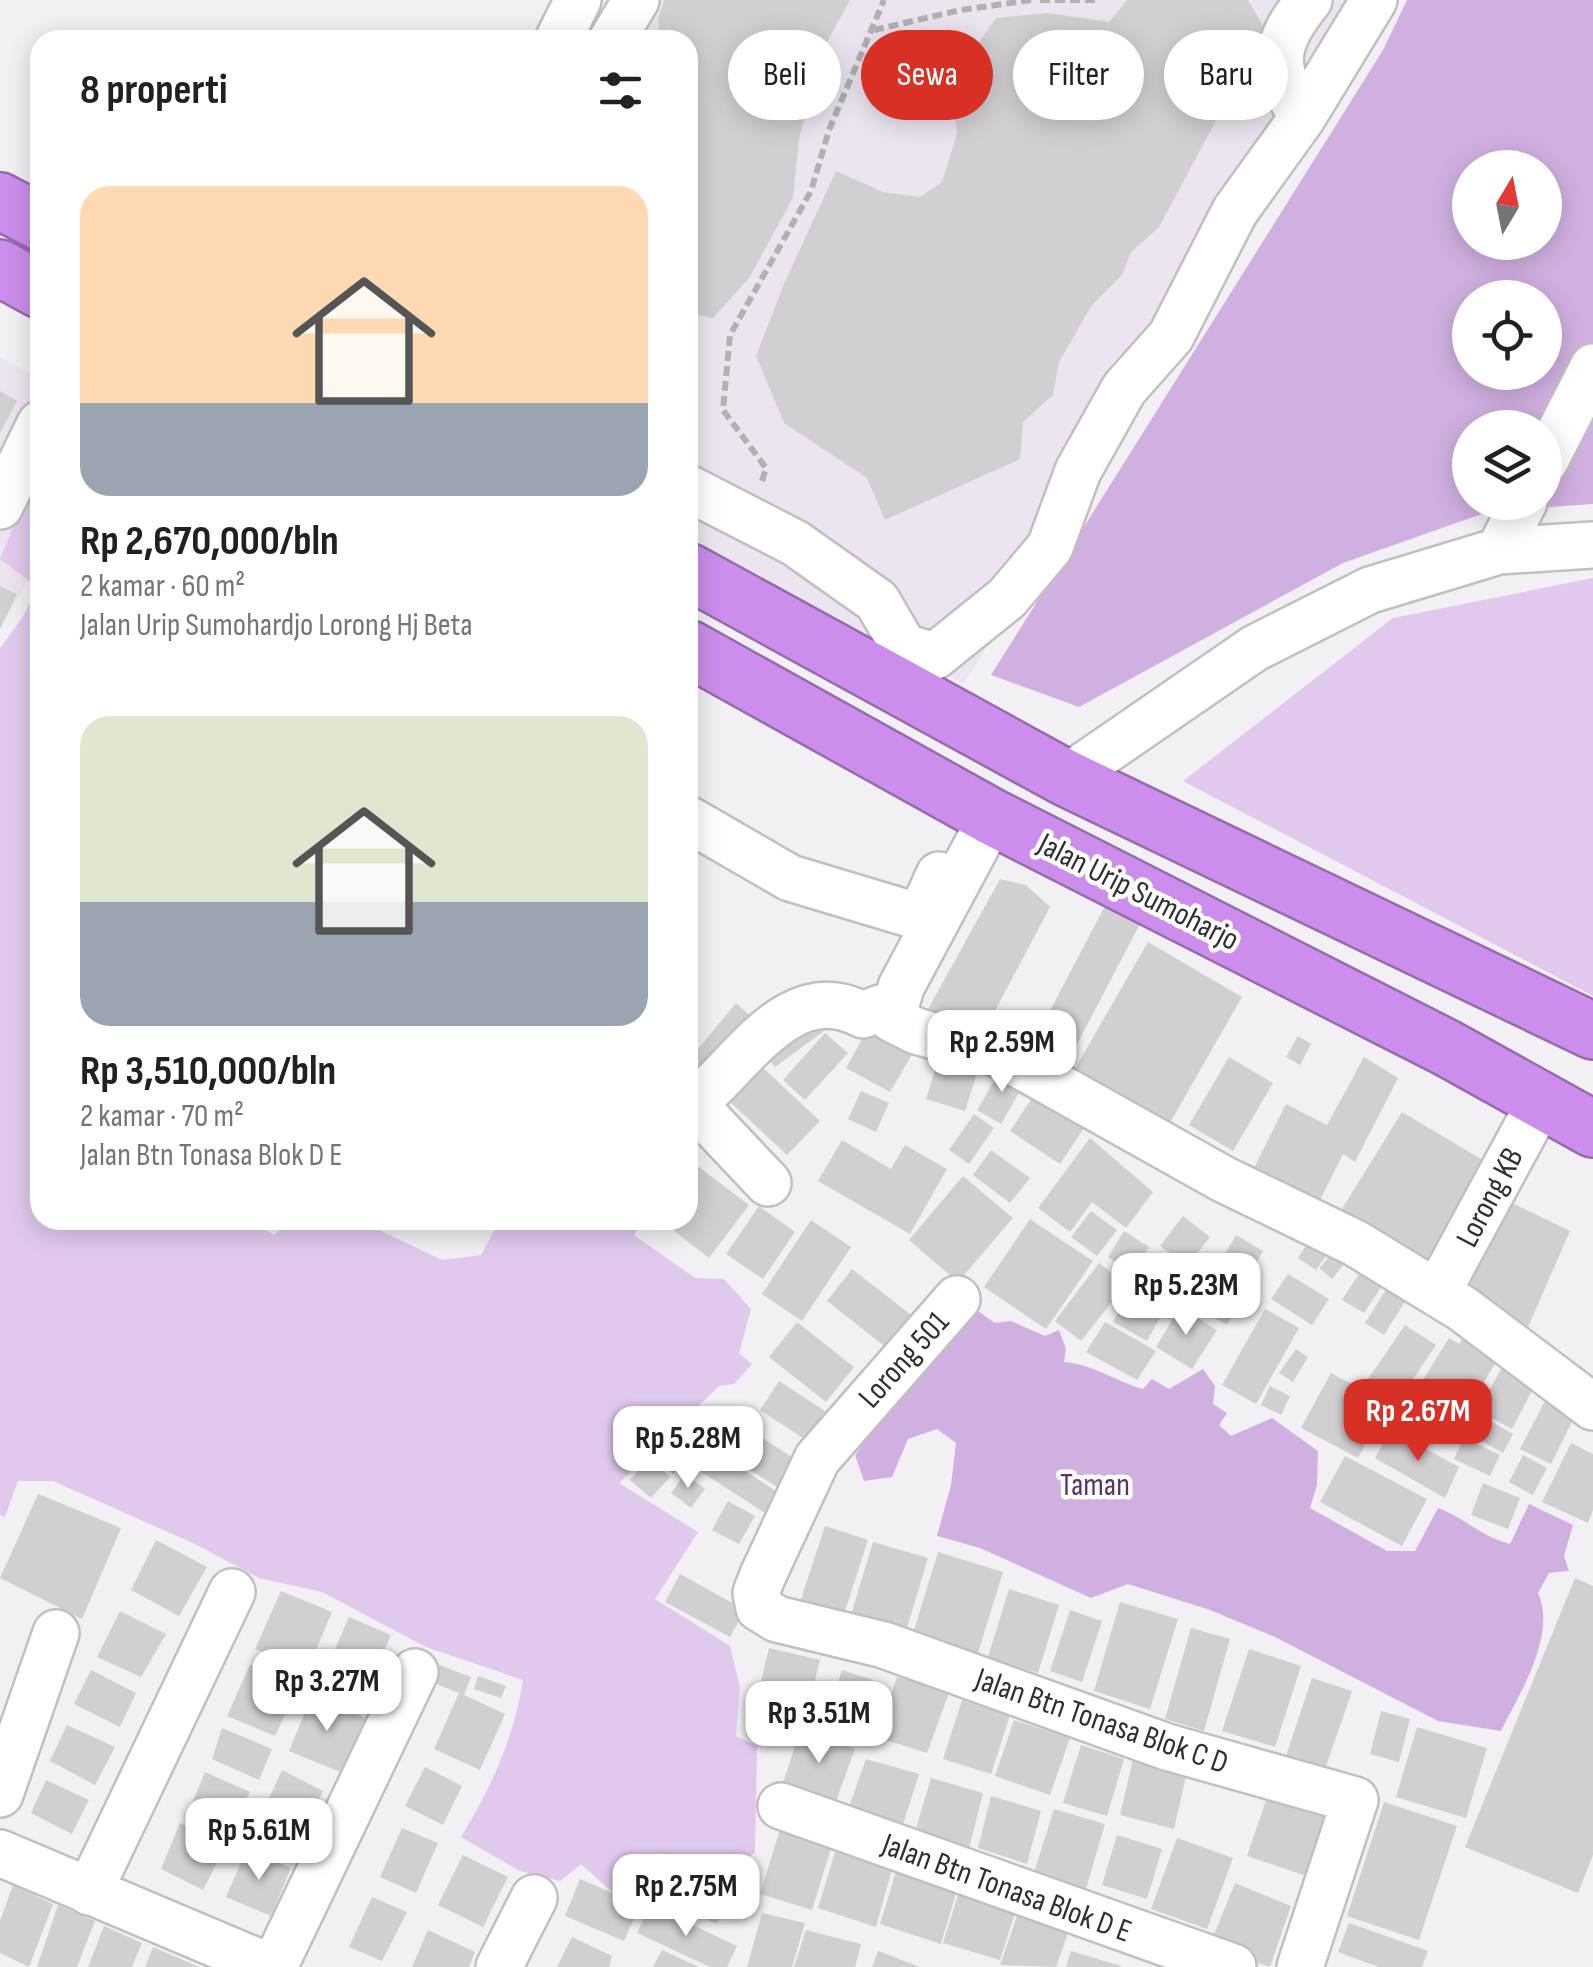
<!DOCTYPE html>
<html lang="id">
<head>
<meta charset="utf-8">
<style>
	body { margin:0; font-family:"Sofia Sans Condensed",sans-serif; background:#f6f6f6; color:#202124; height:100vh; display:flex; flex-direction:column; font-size:38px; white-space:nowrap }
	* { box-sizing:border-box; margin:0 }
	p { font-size:32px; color:#757577 }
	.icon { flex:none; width:55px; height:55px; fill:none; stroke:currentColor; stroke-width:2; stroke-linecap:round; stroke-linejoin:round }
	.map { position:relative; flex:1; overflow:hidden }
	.sheet { position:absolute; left:30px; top:30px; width:668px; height:1200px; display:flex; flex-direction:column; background:#fff; border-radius:30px; box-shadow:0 5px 25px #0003 }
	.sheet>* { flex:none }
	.top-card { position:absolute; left:728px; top:30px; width:715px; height:90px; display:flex; gap:20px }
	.needle { width:65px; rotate:10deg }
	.buttons { position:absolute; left:1452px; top:150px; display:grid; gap:20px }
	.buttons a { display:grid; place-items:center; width:110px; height:110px; border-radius:50%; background:#fff; box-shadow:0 5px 25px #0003; font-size:50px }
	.price { position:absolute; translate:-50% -85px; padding:0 22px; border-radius:20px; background:#fff; color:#222; font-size:32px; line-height:65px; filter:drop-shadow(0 2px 5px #0008) }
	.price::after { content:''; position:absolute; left:50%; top:60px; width:30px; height:22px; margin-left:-15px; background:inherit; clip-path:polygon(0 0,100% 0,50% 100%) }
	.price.on { background:#d93025; color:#fff }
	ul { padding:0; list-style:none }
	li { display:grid; align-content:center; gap:20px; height:530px; padding:0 50px }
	li span { display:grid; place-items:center; height:310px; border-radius:30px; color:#555 }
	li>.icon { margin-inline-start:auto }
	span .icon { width:180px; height:180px; fill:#fffc; stroke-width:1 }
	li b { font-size:42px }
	h2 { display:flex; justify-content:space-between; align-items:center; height:120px; padding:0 50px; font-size:42px }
	.pill { padding:0 35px; border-radius:45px; background:#fff; box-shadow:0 5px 25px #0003; font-size:35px; line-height:90px }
	.pill.on { background:#d93025; color:#fff }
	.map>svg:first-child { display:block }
	.built { fill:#ece5f0 }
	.green { fill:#e0c9ed }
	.forest { fill:#d0b0e1; fill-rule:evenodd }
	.building { fill:#d2cfd3 }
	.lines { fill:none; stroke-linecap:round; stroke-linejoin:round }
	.minor-casing { stroke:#c2bfc3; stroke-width:50 }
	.highway-casing { stroke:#956cab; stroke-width:60 }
	.path { stroke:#b2b0b3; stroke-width:6; stroke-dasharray:10 5; stroke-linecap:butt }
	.minor { stroke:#fff; stroke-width:45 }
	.highway { stroke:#cc8dec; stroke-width:55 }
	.labels { text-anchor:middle; stroke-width:9; stroke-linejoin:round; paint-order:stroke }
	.street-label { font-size:32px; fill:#302f31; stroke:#fff }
	.park-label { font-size:32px; fill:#59316c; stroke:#fff }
</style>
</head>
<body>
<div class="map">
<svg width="1593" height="1967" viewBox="0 0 1593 1967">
	<rect width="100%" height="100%" fill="#f2f0f4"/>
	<path class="built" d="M607,0H1392L1367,53L964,683L836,628L688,539V40H584Z
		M0,357L40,379V560L0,629Z"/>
	<path class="green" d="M40,486V1220H250L274,1235L292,1220H358L442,1260L481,1255L500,1220H542L560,1229L571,1220H643L634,1235L695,1278L724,1279L751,1309L739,1353L752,1364L734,1384L719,1386L619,1483L698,1532L655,1599L730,1646L740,1687L736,1736L757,1746L755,1852L707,1898L636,1872L613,1893L581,1864L560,1881L520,1871L461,1837C491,1788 514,1738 523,1680L426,1647L322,1592L259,1578L197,1545L53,1481H18L5,1517L0,1515V648L23,617L37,587L0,559L29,488Z
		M1593,578V996L1183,781L1393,618Z"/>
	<path class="forest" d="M1407,0H1593V504L1490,511L1343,563L1079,707L991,675L1383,50ZM1470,168H1545V242H1470ZM1470,298H1545V372H1470ZM1470,428H1545V502H1470Z
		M965,1302L995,1323L1011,1321L1045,1336L1059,1330L1066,1349L1064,1362C1092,1364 1115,1381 1143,1389L1152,1379L1169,1389L1203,1369L1215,1386L1213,1404L1227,1413L1219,1425L1231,1436L1272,1418L1318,1451L1317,1485L1310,1508L1387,1551H1415L1438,1508C1465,1518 1482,1537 1510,1544L1529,1504L1573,1525L1564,1556L1569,1571L1549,1573L1538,1593C1557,1634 1520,1693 1501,1731L1438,1721L1275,1637L1210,1610L1128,1584L1091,1598L980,1548L937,1536L951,1485L956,1443L937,1429L908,1439L892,1477L864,1481L855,1455Z"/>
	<path class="building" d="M664,0H850L822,51L799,139L793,198L749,278L713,318L688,313V40H660L658,19Z
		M1127,0H1248L1265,29L1159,227L1131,252L1122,275L1092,305L1059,362L1053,395L1023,422L1020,459L885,520L867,478L784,423L756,356L783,286L836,171L883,192L920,197L942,182L957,134L950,64L975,48L996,18L1047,13L1109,22Z
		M0,391L17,401L0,433Z
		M0,586L17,594L0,629Z
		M1000,879L1026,885L1050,907L988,1024L952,1026L927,1011Z
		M1106,904L1141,922L1065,1067L1030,1049Z
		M1148,942L1242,997L1167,1128L1072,1074Z
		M736,1003L762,1027L705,1082L688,1061Z
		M814,1009L828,1028L775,1067L760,1048Z
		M872,1021L917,1046L890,1092L846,1068Z
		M825,1033L848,1053L805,1100L783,1080Z
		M1298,1036L1311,1044L1300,1065L1286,1057Z
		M941,1052L980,1064L965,1111L926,1099Z
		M1229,1057L1273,1083L1233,1151L1189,1125Z
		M1364,1057L1398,1078L1355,1162L1343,1154L1315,1210L1249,1178L1286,1104L1327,1125Z
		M761,1066L820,1121L787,1155L728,1100Z
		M1003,1066L1027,1079L1001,1124L977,1110Z
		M861,1091L889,1103L876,1132L848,1119Z
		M1037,1091L1086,1125L1060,1164L1010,1131Z
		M1402,1112L1496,1168L1434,1268L1340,1212Z
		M974,1114L994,1128L969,1164L949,1150Z
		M1090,1138L1153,1192L1126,1228L1092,1202L1070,1232L1038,1208Z
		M842,1140L891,1169L905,1145L947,1169L910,1234L818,1181Z
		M991,1150L1030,1178L1010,1203L973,1175Z
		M699,1167L749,1205L709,1258L660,1220H688V1181Z
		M963,1176L1013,1218L958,1282L909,1240Z
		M1508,1201L1570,1231L1528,1327L1463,1289Z
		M759,1206L795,1232L763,1279L726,1254Z
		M1091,1211L1117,1230L1097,1256L1071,1237Z
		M1183,1216L1210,1237L1187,1266L1160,1246Z
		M1030,1219L1093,1261L1046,1329L984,1287Z
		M811,1220L851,1247L802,1321L762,1294Z
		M1124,1231L1149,1247L1133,1273L1108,1257Z
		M1236,1235L1263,1251L1239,1291L1212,1276Z
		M1307,1244L1326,1256L1316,1270L1298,1258Z
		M1332,1254L1344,1264L1332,1279L1319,1268Z
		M1099,1263L1126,1284L1081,1341L1055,1321Z
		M1364,1266L1386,1280L1364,1313L1342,1300Z
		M852,1269L919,1321L893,1353L827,1301Z
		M1193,1273L1241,1300L1227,1325L1179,1298Z
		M1288,1274L1329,1299L1312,1325L1271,1299Z
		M1392,1280L1411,1292L1384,1335L1365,1323Z
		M1131,1288L1166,1307L1147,1341L1113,1322Z
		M1180,1307L1217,1330L1192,1369L1156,1347Z
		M1265,1309L1299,1328L1256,1404L1222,1385Z
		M797,1322L854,1367L826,1402L769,1357Z
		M1105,1322L1156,1351L1137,1380L1086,1352Z
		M1405,1325L1436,1345L1399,1400L1368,1379Z
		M1468,1329L1503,1351L1466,1411L1421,1383L1449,1338L1459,1344Z
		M1296,1349L1308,1357L1293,1382L1279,1373Z
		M1501,1369L1534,1387L1512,1429L1478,1411Z
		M1331,1373L1387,1403L1358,1458L1301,1428Z
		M779,1381L825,1411L806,1440L760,1410Z
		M1270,1386L1290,1396L1281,1415L1261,1405Z
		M1422,1389L1463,1410L1448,1440L1406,1419Z
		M1545,1401L1575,1416L1551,1464L1520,1449Z
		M1475,1412L1513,1434L1503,1453L1464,1431Z
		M705,1415L713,1424L694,1440L687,1431Z
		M733,1419L804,1465L786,1493L715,1447Z
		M1391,1430L1459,1467L1445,1498L1375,1458Z
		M675,1434L695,1452L673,1474L653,1455Z
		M1464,1438L1500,1455L1490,1476L1454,1459Z
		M1571,1443L1593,1454V1510L1588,1523L1542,1502Z
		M713,1451L784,1496L771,1517L700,1471Z
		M1523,1455L1547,1468L1533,1495L1509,1482Z
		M1345,1456L1427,1499L1402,1546L1320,1502Z
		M649,1458L670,1477L651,1498L630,1480Z
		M685,1474L705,1489L691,1508L671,1493Z
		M1483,1483L1520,1498L1508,1529L1471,1515Z
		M38,1494L121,1528L82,1619L0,1578Z
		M728,1501L755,1516L739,1544L712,1530Z
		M825,1526L868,1540L842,1620L799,1605Z
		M156,1540L207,1567L179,1616L131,1590Z
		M873,1542L928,1558L906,1631L851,1615Z
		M938,1552L1003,1572L978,1653L913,1633Z
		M680,1574L745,1610L730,1637L665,1602Z
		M1575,1578L1593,1586V1855L1578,1893L1465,1847Z
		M1009,1589L1059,1605L1038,1673L988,1657Z
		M281,1591L332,1612L307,1671L255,1649Z
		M1120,1602L1178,1619L1150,1709L1094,1691Z
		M1070,1610L1102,1621L1082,1682L1050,1671Z
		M120,1611L166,1634L141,1677L97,1657Z
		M349,1617L391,1635L365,1697L322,1679Z
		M1191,1628L1230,1639L1204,1731L1165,1719Z
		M769,1648L820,1660L803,1731L752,1719Z
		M1249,1649L1301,1666L1275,1747L1222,1731Z
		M426,1660L471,1677L464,1695L505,1714L480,1770L434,1749L459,1693L419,1677Z
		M250,1665L298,1686L275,1736L227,1716Z
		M91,1670L136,1693L120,1727L74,1704Z
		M842,1670L882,1683L863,1740L823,1726Z
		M478,1676L506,1686L501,1698L474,1689Z
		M897,1677L950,1690L927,1753L876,1737Z
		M1312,1678L1352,1691L1322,1778L1283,1765Z
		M312,1695L365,1718L343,1773L289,1751Z
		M962,1700L1010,1715L991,1774L943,1759Z
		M1381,1711L1410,1719L1399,1762L1370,1754Z
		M1014,1720L1070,1738L1050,1795L995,1776Z
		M67,1725L115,1747L95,1785L50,1761Z
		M1417,1727L1487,1748L1466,1818L1396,1797Z
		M222,1728L272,1749L259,1780L212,1759Z
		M800,1731L855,1749L836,1801L783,1783Z
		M1081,1745L1124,1759L1107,1816L1063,1803Z
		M1134,1755L1188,1767L1174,1829L1120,1815Z
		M866,1759L919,1774L900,1834L845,1818Z
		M425,1767L462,1786L443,1825L405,1806Z
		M282,1770L323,1791L297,1842L258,1822Z
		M205,1772L250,1792L233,1826L191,1806Z
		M931,1778L983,1793L968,1853L914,1835Z
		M46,1780L89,1800L72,1834L31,1813Z
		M1272,1783L1338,1806L1315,1879L1247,1856Z
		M991,1796L1041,1811L1027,1864L978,1848Z
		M1384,1802L1457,1826L1419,1940L1347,1916Z
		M1054,1809L1105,1824L1085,1892L1033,1876Z
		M180,1823L226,1845L203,1890L161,1869Z
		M781,1826L833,1842L812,1910L760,1894Z
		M402,1828L438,1843L416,1893L380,1877Z
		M1117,1835L1162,1849L1147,1899L1102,1885Z
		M1177,1838L1233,1858L1207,1929L1151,1909Z
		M247,1849L291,1868L271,1916L226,1897Z
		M660,1849L735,1880L717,1924L642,1893Z
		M836,1849L893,1865L876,1927L818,1908Z
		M463,1855L508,1877L483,1927L438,1905Z
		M896,1872L956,1893L941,1944L880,1924Z
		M580,1879L640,1905L624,1941L565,1916Z
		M1235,1883L1291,1906L1270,1967L1209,1947Z
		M13,1885L53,1904L29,1967L0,1953V1921Z
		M958,1895L1015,1913L1000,1960L943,1943Z
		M372,1897L407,1912L382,1961L349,1947Z
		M58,1905L95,1921L77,1967H37Z
		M650,1905L737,1946L727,1967H710L637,1933Z
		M762,1913L805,1923L792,1967H747Z
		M1018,1913L1069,1930L1056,1967L1000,1965Z
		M1349,1923L1428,1951L1422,1967H1379L1338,1952Z
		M104,1926L142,1943L132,1967H88Z
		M428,1930L475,1952L469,1967H412Z
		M806,1930L861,1944L855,1967H794Z
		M572,1937L612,1956L609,1967H557Z
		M153,1947L199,1967H145Z
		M662,1950L699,1967H653Z
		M878,1951L920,1967H872Z
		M1071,1951L1121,1966V1967H1066Z"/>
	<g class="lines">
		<defs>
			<path id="minor" d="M558,40L578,0
				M612,40L636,0
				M1302,118C1274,67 1270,48 1309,0
				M1545,461L1593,367
				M688,488L795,543L877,601L904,647L935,656L1007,598L1050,547L1078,471L1124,389L1171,336L1235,211L1302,118L1374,0
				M0,506L40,424
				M1499,551L1524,502
				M1066,778L1255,648L1370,590L1499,551L1593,545
				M992,817L901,987L892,1019L916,1031L1000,1054L1223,1179L1355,1243L1463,1309L1593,1407
				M688,819L790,878L920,917L939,875
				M768,1183L699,1110L701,1097C748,1055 794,978 863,1015L880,1008L891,1010
				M1437,1293L1541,1101
				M957,1299L817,1459L763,1575L756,1593L759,1608L777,1619L884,1645L1167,1747L1355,1800L1300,1967
				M0,1794L56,1633
				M781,1806L1233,1967
				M0,1853L270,1967
				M89,1892L232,1592
				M274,1967L415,1672
				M499,1967L534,1898"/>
			<path id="highway" d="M0,201L40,222
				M0,268L40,290
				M688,571L1066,778L1593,1031
				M688,648L992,817L1447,1048L1593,1129"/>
		</defs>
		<use href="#minor" class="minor-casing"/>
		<use href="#highway" class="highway-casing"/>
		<path class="path" d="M1040,0H1099
			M874,30L961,10L1032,0
			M762,481L766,468L723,410L730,335L811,191L829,130L884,0"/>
		<use href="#minor" class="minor"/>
		<use href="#highway" class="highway"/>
	</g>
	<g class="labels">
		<g class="street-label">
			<text transform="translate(1139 891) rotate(27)" y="11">Jalan Urip Sumoharjo</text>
			<text transform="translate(1489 1197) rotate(-62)" y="11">Lorong KB</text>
			<text transform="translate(903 1359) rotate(-48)" y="11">Lorong 501</text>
			<text transform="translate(1102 1720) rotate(19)" y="11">Jalan Btn Tonasa Blok C D</text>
			<text transform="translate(1007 1887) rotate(20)" y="11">Jalan Btn Tonasa Blok D E</text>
		</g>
		<g class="park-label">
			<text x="1095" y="1495">Taman</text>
		</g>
	</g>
</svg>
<div class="buttons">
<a><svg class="needle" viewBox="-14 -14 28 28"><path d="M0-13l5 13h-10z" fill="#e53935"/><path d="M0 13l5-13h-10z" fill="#757577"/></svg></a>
<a><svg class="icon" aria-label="locate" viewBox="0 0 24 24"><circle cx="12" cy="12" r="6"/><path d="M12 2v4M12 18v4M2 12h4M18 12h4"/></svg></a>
<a><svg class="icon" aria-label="layers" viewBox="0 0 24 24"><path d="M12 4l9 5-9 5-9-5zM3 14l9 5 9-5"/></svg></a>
</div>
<b class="price" style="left:1002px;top:1095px">Rp 2.59M</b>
<b class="price" style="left:1186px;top:1338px">Rp 5.23M</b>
<b class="price on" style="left:1418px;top:1464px">Rp 2.67M</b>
<b class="price" style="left:688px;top:1491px">Rp 5.28M</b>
<b class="price" style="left:327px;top:1734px">Rp 3.27M</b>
<b class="price" style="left:819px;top:1766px">Rp 3.51M</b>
<b class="price" style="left:259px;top:1883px">Rp 5.61M</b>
<b class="price" style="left:686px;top:1939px">Rp 2.75M</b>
<div class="top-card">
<a class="pill">Beli</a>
<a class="pill on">Sewa</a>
<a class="pill">Filter</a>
<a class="pill">Baru</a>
</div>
<section class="sheet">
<h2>8 properti<svg class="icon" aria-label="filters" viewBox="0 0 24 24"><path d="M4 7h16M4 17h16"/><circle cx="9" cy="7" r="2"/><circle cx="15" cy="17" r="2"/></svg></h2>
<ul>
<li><span style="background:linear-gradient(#ffd9b3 70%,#9aa5b1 0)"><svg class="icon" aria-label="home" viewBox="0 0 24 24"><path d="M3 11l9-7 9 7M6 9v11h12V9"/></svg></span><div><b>Rp 2,670,000/bln</b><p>2 kamar · 60 m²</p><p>Jalan Urip Sumohardjo Lorong Hj Beta</p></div></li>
<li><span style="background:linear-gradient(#dfe7d0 60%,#9aa5b1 0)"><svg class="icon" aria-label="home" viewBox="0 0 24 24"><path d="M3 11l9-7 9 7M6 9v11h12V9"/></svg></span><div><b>Rp 3,510,000/bln</b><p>2 kamar · 70 m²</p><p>Jalan Btn Tonasa Blok D E</p></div></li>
</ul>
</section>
</div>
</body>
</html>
